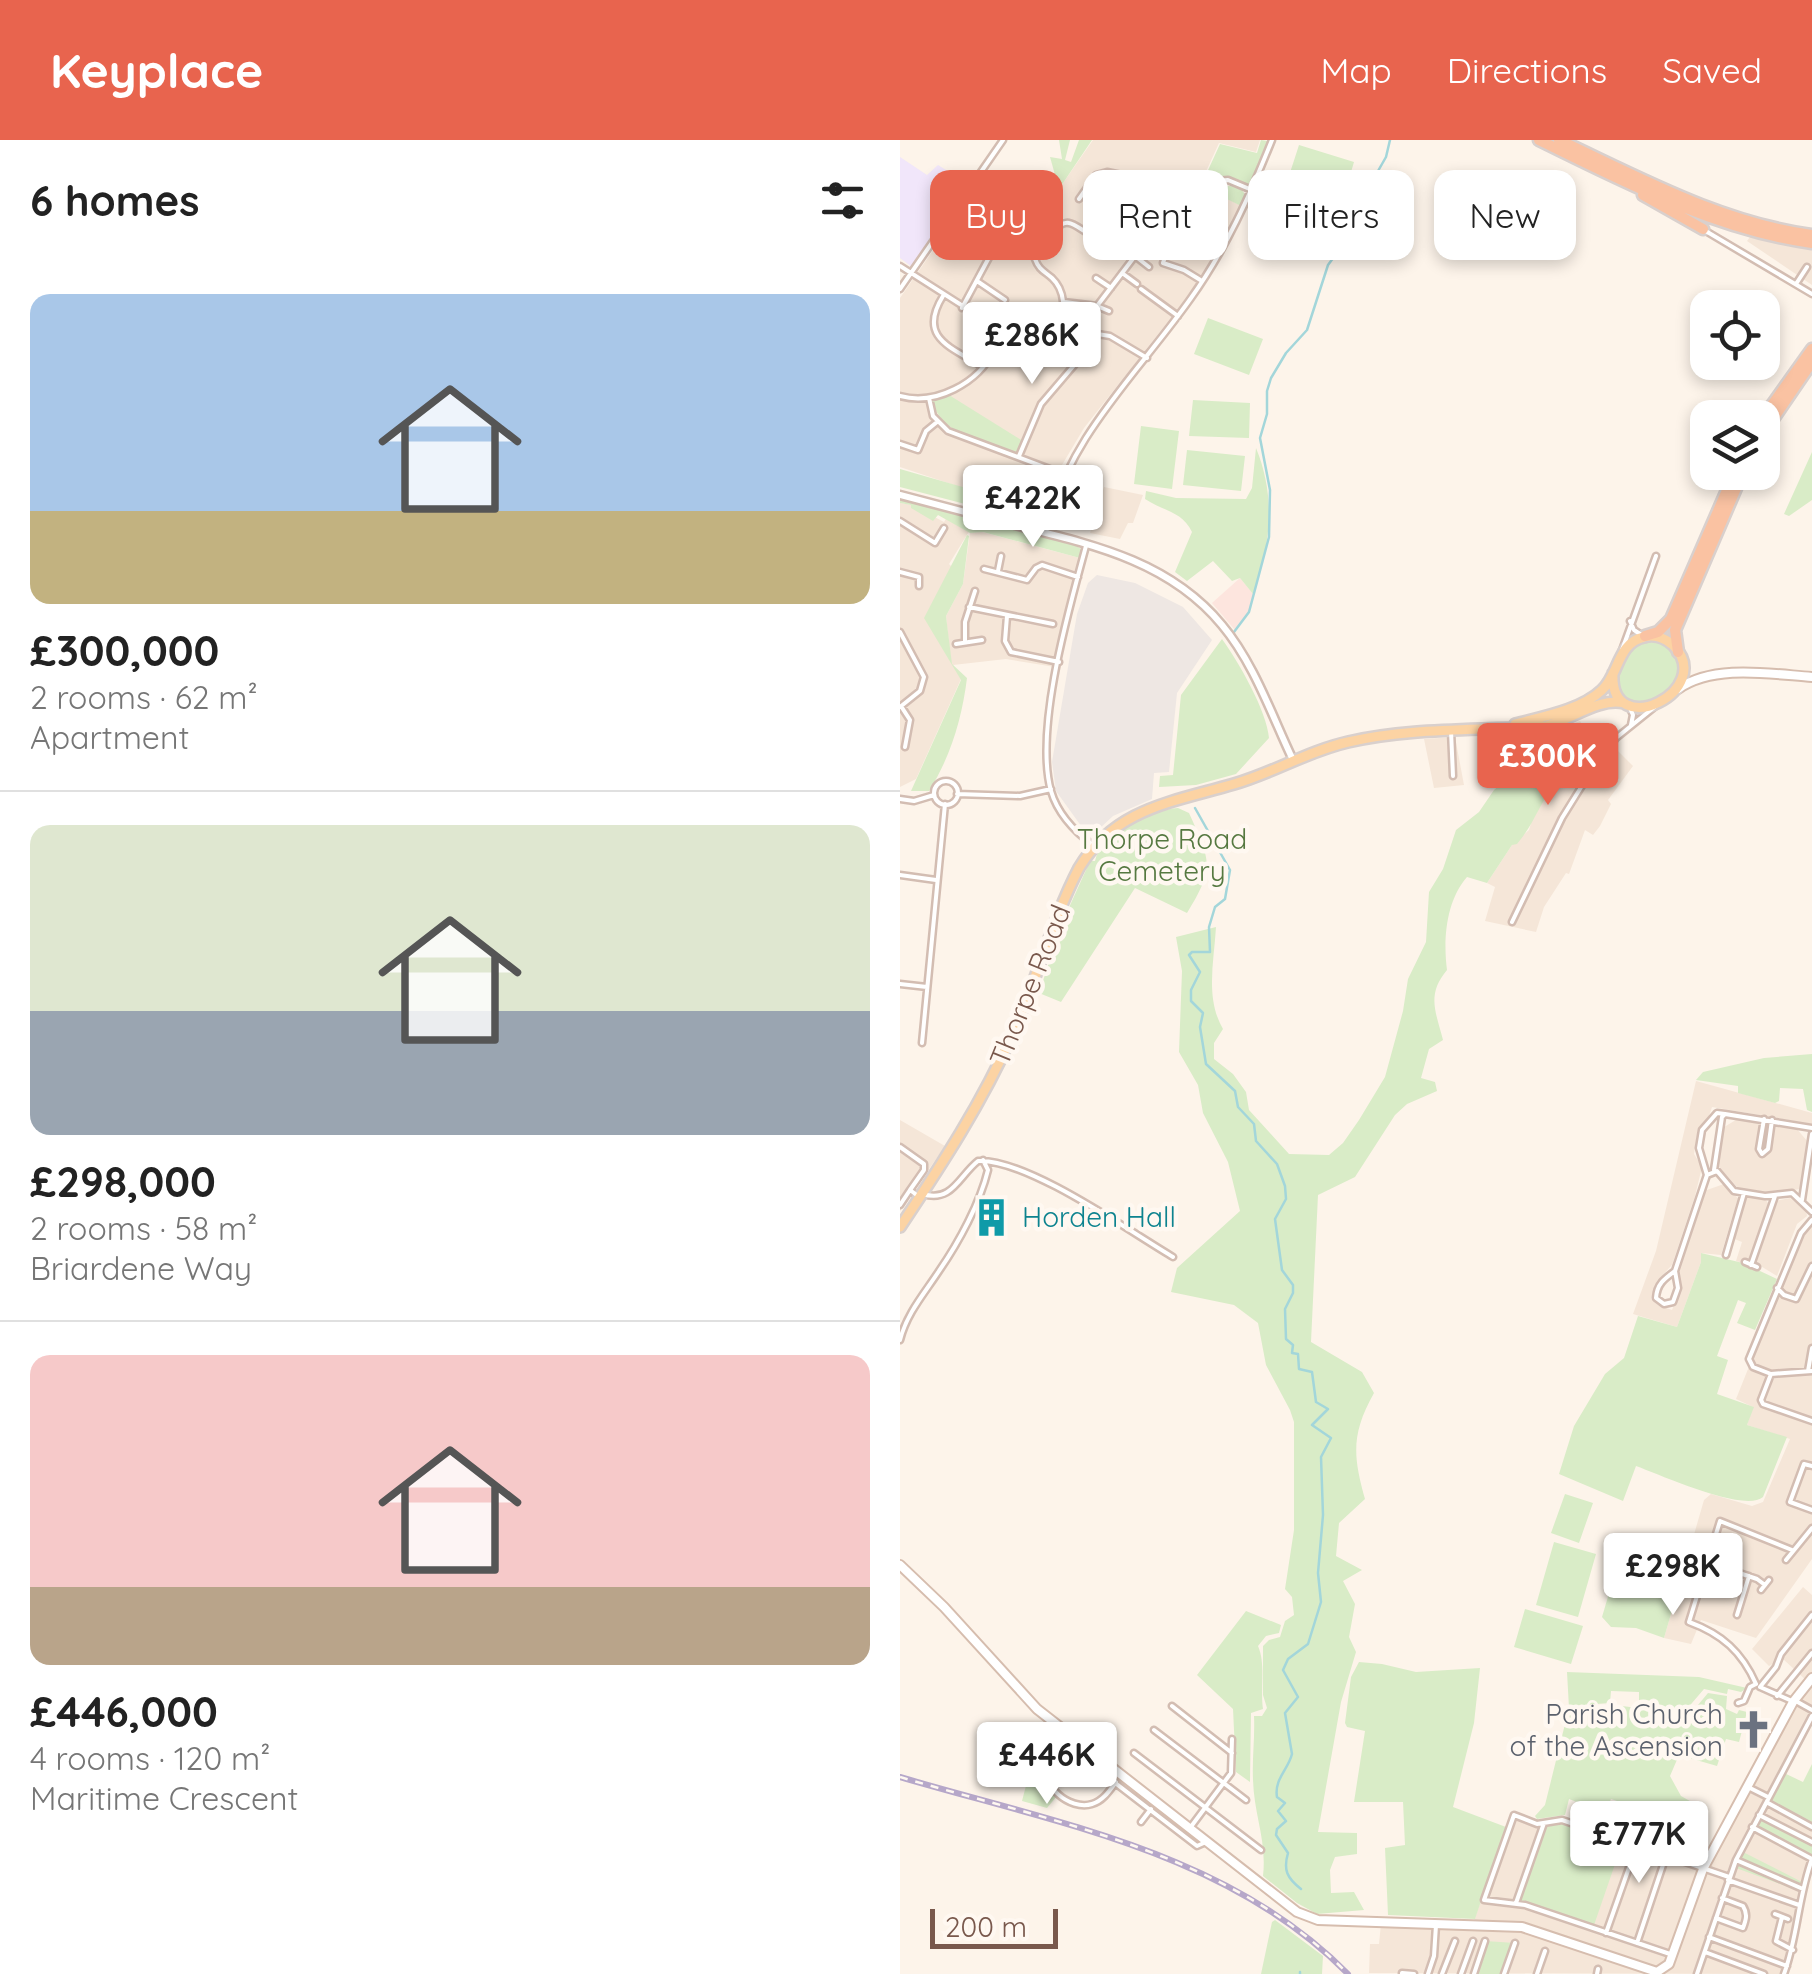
<!DOCTYPE html>
<html lang="en">
<head>
<meta charset="utf-8">
<style>
	body { margin:0; font-family:Quicksand,sans-serif; background:#f2f2f2; color:#222; height:100vh; display:flex; flex-direction:column; font-size:38px; white-space:nowrap }
	* { box-sizing:border-box; margin:0 }
	p { font-size:32px; color:#767676 }
	.icon { flex:none; width:55px; height:55px; fill:none; stroke:currentColor; stroke-width:2; stroke-linecap:round; stroke-linejoin:round }
	.map { position:relative; flex:1; overflow:hidden }
	.side { display:flex; flex-direction:column; background:#fff; width:900px }
	.side>* { flex:none }
	.hud { position:absolute; left:30px; top:30px; width:730px; height:90px; display:flex; gap:20px }
	.fabs { position:absolute; left:790px; top:150px; display:grid; gap:20px }
	.fabs a { display:grid; place-items:center; width:90px; height:90px; border-radius:20px; background:#fff; box-shadow:0 5px 15px #0003; font-size:50px }
	.scale { position:absolute; left:30px; bottom:25px; width:128px; box-sizing:border-box; padding-left:10px; border:5px solid #79584c; border-top:0; font-size:28px; line-height:35px; white-space:nowrap; color:#79584c; -webkit-text-stroke:8px #fff8f1; paint-order:stroke }
	.price { position:absolute; translate:-50% -85px; padding:0 22px; border-radius:10px; background:#fff; color:#222; font-size:32px; line-height:65px; filter:drop-shadow(0 2px 5px #0008) }
	.price::after { content:''; position:absolute; left:50%; top:60px; width:30px; height:22px; margin-left:-15px; background:inherit; clip-path:polygon(0 0,100% 0,50% 100%) }
	.price.selected { background:#e8644e; color:#fff }
	ul { padding:0; list-style:none }
	li { display:grid; align-content:center; gap:20px; height:530px; padding:0 30px }
	li+li { border-top:2px solid #e0e0e0 }
	li span { display:grid; place-items:center; height:310px; border-radius:20px; color:#555 }
	li>.icon { margin-inline-start:auto }
	span .icon { width:180px; height:180px; fill:#fffc; stroke-width:1 }
	li b { font-size:42px }
	h2 { display:flex; justify-content:space-between; align-items:center; height:120px; padding:0 30px; font-size:42px }
	.pill { padding:0 35px; border-radius:20px; background:#fff; box-shadow:0 5px 15px #0003; font-size:35px; line-height:90px }
	.pill.selected { background:#e8644e; color:#fff }
	header { display:flex; align-items:center; gap:60px; box-sizing:border-box; height:140px; padding:0 50px; background:#e8644e; color:#fff }
	header strong { font-size:48px }
	nav { display:flex; gap:55px; margin-inline-start:auto; font-size:35px }
	main { display:flex; flex:1; min-height:0 }
	.map>svg:first-child { display:block }
	.residential { fill:#f5e6d8 }
	.commercial { fill:#fde5de }
	.industrial { fill:#eee7e3 }
	.education { fill:#f1e6fa }
	.green { fill:#d9ecc7 }
	.lines { fill:none; stroke-linecap:round; stroke-linejoin:round }
	.stream { stroke:#a3d6da; stroke-width:2.5 }
	.minor-casing { stroke:#d3bdb2; stroke-width:9 }
	.tertiary-casing { stroke:#d3bdb2; stroke-width:11 }
	.secondary-casing { stroke:#d6bdae; stroke-width:12 }
	.primary-casing { stroke:#d9d0cd; stroke-width:14 }
	.trunk-casing { stroke:#d9d0cd; stroke-width:15 }
	.minor { stroke:#fff; stroke-width:4 }
	.tertiary { stroke:#fff; stroke-width:6 }
	.secondary { stroke:#fff; stroke-width:8 }
	.primary { stroke:#fcd3a3; stroke-width:9 }
	.trunk { stroke:#fac2a2; stroke-width:10 }
	.rail-casing { stroke:#b6a7c9; stroke-width:6 }
	.rail { stroke:#fff8f1; stroke-width:2.5; stroke-dasharray:8; stroke-linecap:butt }
	.labels { text-anchor:middle; stroke-width:9; stroke-linejoin:round; paint-order:stroke }
	.park-label { font-size:28px; fill:#567941; stroke:#fff8f1 }
	.street-label { font-size:28px; fill:#79584c; stroke:#fff8f1 }
	.culture-label { font-size:28px; fill:#0d838f; stroke:#fff8f1; text-anchor:start }
	.worship-label { font-size:28px; fill:#5b616d; stroke:#fff8f1; text-anchor:end }
</style>
</head>
<body>
<header>
<strong>Keyplace</strong>
<nav><a>Map</a><a>Directions</a><a>Saved</a></nav>
</header>
<main>
<section class="side">
<h2>6 homes<svg class="icon" aria-label="filters" viewBox="0 0 24 24"><path d="M4 7h16M4 17h16"/><circle cx="9" cy="7" r="2"/><circle cx="15" cy="17" r="2"/></svg></h2>
<ul>
<li><span style="background:linear-gradient(#a9c7e8 70%,#c2b280 0)"><svg class="icon" aria-label="home" viewBox="0 0 24 24"><path d="M3 11l9-7 9 7M6 9v11h12V9"/></svg></span><div><b>£300,000</b><p>2 rooms · 62 m²</p><p>Apartment</p></div></li>
<li><span style="background:linear-gradient(#dfe7d0 60%,#9aa5b1 0)"><svg class="icon" aria-label="home" viewBox="0 0 24 24"><path d="M3 11l9-7 9 7M6 9v11h12V9"/></svg></span><div><b>£298,000</b><p>2 rooms · 58 m²</p><p>Briardene Way</p></div></li>
<li><span style="background:linear-gradient(#f6c9c9 75%,#b9a48a 0)"><svg class="icon" aria-label="home" viewBox="0 0 24 24"><path d="M3 11l9-7 9 7M6 9v11h12V9"/></svg></span><div><b>£446,000</b><p>4 rooms · 120 m²</p><p>Maritime Crescent</p></div></li>
</ul>
</section>
<div class="map">
<svg width="912" height="1834" viewBox="0 0 912 1834">
	<rect width="100%" height="100%" fill="#fdf4ea"/>
	<path class="residential" d="M193,0H360L356,12L319,3L279,91L307,97L323,56L341,66L297,145L184,288L159,330L144,366L113,355L98,357L60,347L0,327V158L72,54L86,59L99,40L147,66Z
		M850,97L912,107V145L847,101Z
		M204,347L243,355L233,383H228L220,399L190,393Z
		M0,363L12,365L44,382L47,377L70,390L49,424L53,428L25,478L51,522L46,476L63,444L70,393L82,392L180,418L155,527L106,519L53,525L61,539L16,639L0,647Z
		M680,581L685,589L675,609L687,636L698,622L710,621L717,610L733,626L708,660L711,664L700,686L693,695L685,690L669,734L666,733L644,767L636,792L585,781L595,747L587,743L612,705L629,690L634,673L652,647L643,628L636,595Z
		M555,597L564,645L534,648L524,599Z
		M796,941L912,973V984L812,967L808,979L798,989L794,1014L802,1027L795,1056L772,1125L757,1141L751,1159L758,1165L772,1170L781,1148L777,1131L804,1051L824,1044L838,1058L821,1115L801,1113V1122L777,1187L733,1174L756,1111Z
		M839,978L896,988L908,1002L900,1049L869,1054L838,1048L818,1026L821,989Z
		M0,980L45,1006L0,1071Z
		M850,1057L866,1060L870,1066L850,1119L843,1123L836,1121L842,1102L832,1098L845,1059Z
		M890,1058L906,1070L907,1076L897,1084L877,1136L854,1122L876,1061Z
		M912,1083V1419L856,1498L801,1480L791,1504L764,1498L804,1360L811,1354L852,1366L863,1362L890,1299L847,1285L853,1267L836,1259L897,1107L904,1091Z
		M903,1447L912,1455V1570L894,1560L908,1542L883,1519L869,1526L852,1509Z
		M893,1562L912,1573V1576L866,1661L912,1687V1719L898,1779L896,1800L884,1834L469,1833L470,1804H479L481,1784H573L610,1675L640,1686L666,1678L770,1713L779,1699L795,1705L786,1722L803,1728Z"/>
	<path class="commercial" d="M340,438L353,454L349,473L335,490L312,463Z"/>
	<path class="industrial" d="M197,435L235,443L283,467L312,500L277,553L269,632L254,633L252,659L213,676L200,688L184,690L156,651L152,622L177,474L188,443Z"/>
	<path class="education" d="M0,17L27,35L38,25L67,43L12,127L0,118Z"/>
	<path class="green" d="M159,0H170L165,20L171,22L179,0H192L159,49L150,17L162,19Z
		M361,0L367,1L368,6L352,47L329,38L304,39L320,4L357,13Z
		M399,5L454,22L443,59L387,42Z
		M310,44L340,47L346,56L341,66L323,57L310,88L325,97L322,104L279,91L300,46Z
		M370,61L427,78L415,115L359,98Z
		M308,178L363,199L349,235L294,214Z
		M49,255L123,301L115,313C85,302 42,296 32,261Z
		M293,260L350,263L349,298L289,296Z
		M241,286L279,291L272,349L234,344Z
		M356,308C376,357 371,404 353,454L340,438L332,441L313,421L287,441L275,432L292,392C282,371 263,371 245,359L246,351L276,358L346,359L352,348Z
		M287,310L345,316L341,351L283,345Z
		M912,312V360L889,376L884,374Z
		M0,329L101,358L112,357L148,369L146,378L134,382L0,347Z
		M0,357L145,395C157,402 172,401 181,409L180,418L83,392L70,393L38,375L33,381L11,368V365L0,363Z
		M67,395L69,396L63,444L46,476L52,524L67,538C62,578 51,616 29,651H11L61,540L24,478Z
		M322,499C338,521 367,571 369,598L336,634L296,645L259,647L260,636L273,635L281,555Z
		M755,500C824,525 731,595 718,549C711,523 732,501 755,500Z
		M617,629H624L636,639L646,636L652,647C639,666 632,687 617,704L612,705L587,743L567,737C546,761 543,799 547,830C526,855 536,872 543,900L529,909L521,938L535,942L537,951L507,964L495,975L455,1037L418,1055L411,1202L462,1232L474,1253C451,1294 453,1316 465,1359L439,1383L436,1416L462,1430L443,1441L455,1464L449,1497L456,1512L441,1562L418,1692L457,1693V1714L435,1717L430,1730L431,1753L454,1752L464,1770L417,1774L397,1763L363,1736C367,1701 354,1675 353,1640C352,1619 355,1598 354,1576H362L367,1568L363,1555V1506L369,1500L380,1497L385,1481L394,1475L392,1457L385,1449L394,1390V1282L390,1270L366,1225L358,1183L334,1165L271,1152L277,1128L340,1071L328,1022L303,973L298,945L279,912L282,831L276,797L316,787C314,822 305,858 323,889L314,903V919L333,934L346,952L349,970L389,1014L429,1015L443,1003L459,980L485,937L503,871L508,839L526,802L529,752L543,729L556,690L579,672L594,650Z
		M278,668L289,673C311,722 315,727 287,773L235,748L161,862L139,853L162,783L190,721H195C201,692 250,670 278,668Z
		M912,914V972L907,970L903,949L880,948L879,961L875,963L838,953V946L796,940L803,932L864,918Z
		M801,1113L843,1123L877,1139L855,1190L837,1183L846,1163L838,1160L817,1216L828,1220L817,1254L854,1267L847,1285L887,1297L863,1357C844,1373 761,1335 736,1326L723,1361L659,1334L674,1286L705,1234L724,1218L738,1176L777,1187L801,1122Z
		M665,1354L693,1363L679,1403L651,1393Z
		M654,1402L696,1414L678,1477L636,1465Z
		M732,1420L760,1432L778,1450L764,1498L736,1488L711,1487L702,1477L715,1433Z
		M625,1469L683,1486L671,1524L614,1507Z
		M346,1471L381,1485L379,1493L366,1496L358,1506C366,1524 360,1549 363,1569L351,1573L350,1642L336,1632L333,1569L297,1535Z
		M459,1522L482,1524L516,1532L580,1528L574,1583L553,1667L606,1687L575,1779L488,1775L485,1708L505,1705L503,1662H454L465,1591L447,1587L445,1583L451,1537Z
		M667,1532L799,1537L847,1548L841,1552L828,1549L827,1554L804,1549L786,1570L739,1566V1552L711,1551L710,1563L683,1565L680,1590L685,1566H722L785,1574L793,1571L808,1553L827,1556L826,1569L837,1574L839,1570L847,1572L839,1602L826,1599L817,1626L779,1615L770,1636L781,1656L797,1665L799,1671L798,1681L783,1698L734,1682L732,1666L711,1659L705,1673L669,1659L665,1675L637,1679L635,1676L645,1665L669,1568Z
		M912,1624V1687L866,1662L882,1632L903,1642Z
		M129,1634L144,1635L157,1656L147,1668L122,1661Z
		M859,1675L912,1702V1719L852,1687Z
		M662,1680L723,1701L693,1788L616,1763L644,1683Z
		M843,1712L902,1742L899,1751L836,1728Z
		M375,1780L423,1816L422,1834H361L372,1782Z
		M585,1801L615,1803L604,1834H574Z"/>
	<g class="lines">
		<path class="stream" d="M334,492L349,472L369,397L370,350L360,298L367,274V251L371,238L386,213L407,190L428,125L464,76L474,38L486,17L490,0
			M295,668L330,730L325,759L315,767L309,787L310,812H292L289,815L300,832L291,850V861L303,873L300,887L306,924L335,951L338,967L354,984L356,1001L377,1024L385,1046L386,1059L375,1079L382,1130L393,1145V1153L385,1169L386,1199L393,1205L392,1213L398,1214L399,1229L412,1232L416,1262L428,1269L412,1285L431,1298L421,1317L423,1375L418,1433L421,1462L408,1504L388,1519L383,1530L398,1557L385,1573L392,1614C388,1630 374,1639 377,1657L385,1663L378,1671L386,1681L377,1689L376,1695L388,1713C383,1730 387,1738 401,1749
			M400,1834V1832"/>
		<defs>
			<path id="minor" d="M179,59L196,35L207,32L270,45L328,40L352,50
				M249,71L265,62L270,45
				M221,73L230,37
				M804,90L912,154
				M220,104L235,116
				M266,114L263,123L284,130L302,141
				M0,126L77,175L210,196L247,218
				M222,133L237,144
				M196,138L211,148
				M77,141L105,160
				M896,144L907,127
				M0,149L103,0
				M241,149L278,176
				M43,156C17,198 51,207 83,227
				M164,162L197,166L235,116L249,127
				M197,166L209,171
				M62,168L108,82L103,68L72,47
				M162,188C164,170 166,151 152,138C144,131 139,130 135,119C140,110 156,80 169,83C176,84 185,93 192,95V101
				M0,256C35,266 79,243 94,210C99,201 99,188 101,178
				M29,258L33,276L48,291L163,334
				M0,304L18,310L26,291L37,282
				M119,316L141,264L182,216L189,192
				M0,381L35,403L44,388
				M146,392C168,296 236,236 291,158C326,109 350,55 372,0
				M186,406C169,469 134,589 151,651C158,675 175,692 194,706
				M84,429L127,440L136,428L142,425L178,437
				M98,431L101,416
				M0,432L19,437V446
				M69,467L153,484
				M107,476L105,501L111,512L159,522
				M730,481L734,490L743,496
				M0,492L24,537L20,551L0,567
				M65,502V482L75,451
				M56,504L82,500
				M722,510L756,416
				M1,566L10,580L5,607
				M729,566L733,575L731,585
				M551,591L553,636
				M34 653a12 12 0 1 1 24 0a12 12 0 1 1-24 0Z
				M57,654L120,656L151,649
				M0,659L14,661L34,655
				M0,735L36,740
				M612,782L662,678L693,628L716,598L757,565
				M0,844L27,847
				M22,903L45,664
				M864,979L859,1009L862,1014L868,1009L872,980
				M0,1007L24,1024V1030L10,1050L18,1056
				M814,1030L822,977L825,974L912,988
				M807,1035L799,1008L802,990L817,973L825,974
				M23,1054C52,1063 59,1036 78,1021C126,1018 229,1091 273,1117
				M902,1060L912,994
				M0,1065L10,1050
				M912,1080L901,1093L849,1219L853,1227L871,1234L912,1231
				M826,1115L844,1053
				M845,1122L857,1127
				M851,1125L875,1056
				M775,1131C764,1139 757,1144 756,1158L764,1164L773,1162L778,1148L775,1131L807,1035L817,1031L834,1051L865,1056L892,1053L912,1072
				M877,1148L884,1155L896,1159L912,1126
				M0,1200C7,1173 24,1154 39,1131C59,1102 80,1063 88,1030L83,1020
				M908,1231L912,1208
				M871,1234L861,1260L863,1264L912,1281
				M912,1326L904,1324L890,1362L912,1370
				M886,1420L912,1388
				M807,1422L857,1439L865,1445
				M861,1450L869,1440
				M837,1475L849,1436
				M856,1544C842,1512 822,1494 789,1482L820,1381L892,1410
				M860,1547L876,1527L881,1514L912,1475
				M860,1547L892,1561
				M877,1556L912,1513
				M894,1560L912,1570
				M838,1563L844,1561L850,1547L856,1544
				M272,1566L332,1613
				M254,1590L346,1660
				M168,1595C162,1602 152,1611 148,1621C138,1645 170,1671 192,1664C203,1661 210,1650 216,1642
				M162,1602L297,1706L306,1702
				M234,1613L361,1710
				M850,1648L868,1657
				M868,1663L912,1687
				M859,1675L912,1702
				M241,1682L251,1669
				M852,1687L912,1719
				M290,1688L331,1633L332,1599
				M836,1720L903,1749
				M828,1740L899,1765
				M616,1763L644,1683
				M875,1774L888,1779
				M882,1777L876,1801L893,1810
				M816,1778L843,1788C846,1780 848,1774 843,1766L822,1758
				M706,1793L743,1688
				M809,1797L887,1826
				M737,1803L766,1716L775,1699
				M805,1812L864,1834
				M773,1815L625,1765L584,1760L614,1675L637,1684L662,1680L829,1737
				M502,1833L514,1834
				M528,1834L534,1816L536,1785
				M542,1834L555,1801
				M561,1834L573,1801
				M574,1834L585,1801
				M604,1834L615,1803
				M637,1834L645,1811
				M697,1834L698,1829
				M797,1834L836,1720L912,1576
				M884,1834C898,1796 898,1757 912,1719"/>
			<path id="tertiary" d="M0,355C42,366 84,377 126,388C199,406 272,424 322,485C354,523 372,576 393,620"/>
			<path id="secondary" d="M778,549C814,524 870,534 912,537
				M0,1425L44,1467L137,1569L397,1772L418,1780L622,1787L757,1832L769,1824L803,1729L893,1562L912,1538"/>
			<path id="primary" d="M615,584C642,577 681,570 702,550C719,535 717,503 744,497C754,494 765,498 773,505C818,550 709,604 713,533
				M0,1087C42,1024 82,963 113,893C137,839 152,780 179,728C215,668 273,662 334,644C373,633 408,611 448,602C512,587 581,591 646,586C670,580 700,557 724,563"/>
			<path id="trunk" d="M639,0C725,42 816,90 912,103
				M659,0C740,38 822,83 912,95
				M743,55L803,89
				M862,279L912,209
				M862,295L912,222
				M745,496L758,492L771,479L835,332
				M778,512L775,490L843,332"/>
		</defs>
		<use href="#minor" class="minor-casing"/>
		<use href="#tertiary" class="tertiary-casing"/>
		<use href="#secondary" class="secondary-casing"/>
		<use href="#primary" class="primary-casing"/>
		<use href="#trunk" class="trunk-casing"/>
		<use href="#minor" class="minor"/>
		<use href="#tertiary" class="tertiary"/>
		<use href="#secondary" class="secondary"/>
		<use href="#primary" class="primary"/>
		<use href="#trunk" class="trunk"/>
		<defs>
			<path id="rail" d="M0,1637C156,1683 330,1713 448,1834"/>
		</defs>
		<use href="#rail" class="rail-casing"/>
		<use href="#rail" class="rail"/>
	</g>
	<defs>
		<symbol id="building-bare" viewBox="-9 -9 18 18"><path d="M-4-6H4V6H1V3H-1V6H-4ZM-2.5-4.3h1.7v1.8h-1.7ZM.8-4.3h1.7v1.8H.8ZM-2.5-1h1.7V.8h-1.7ZM.8-1h1.7V.8H.8Z" fill="#0f9aa8" stroke="#fff8f1" stroke-width="2.5" paint-order="stroke"/></symbol>
		<symbol id="church-bare" viewBox="-9 -9 18 18"><path d="M-1.2-6h2.4v3.5h3.3v2.4h-3.3V6h-2.4V-.1h-3.3v-2.4h3.3Z" fill="#6b7280" stroke="#fff8f1" stroke-width="2.5" paint-order="stroke"/></symbol>
	</defs>
	<g fill-rule="evenodd">
		<use href="#building-bare" x="64" y="1050" width="55" height="55"/>
		<use href="#church-bare" x="826" y="1562" width="55" height="55"/>
	</g>
	<g class="labels">
		<g class="park-label">
			<text x="262" y="709">Thorpe Road<tspan x="262" dy="32">Cemetery</tspan></text>
		</g>
		<g class="street-label">
			<text transform="translate(130 845) rotate(-68)" y="10">Thorpe Road</text>
		</g>
		<g class="culture-label">
			<text x="122" y="1087">Horden Hall</text>
		</g>
		<g class="worship-label">
			<text x="823" y="1584">Parish Church<tspan x="823" dy="32">of the Ascension</tspan></text>
		</g>
	</g>
</svg>
<div class="fabs">
<a><svg class="icon" aria-label="locate" viewBox="0 0 24 24"><circle cx="12" cy="12" r="6"/><path d="M12 2v4M12 18v4M2 12h4M18 12h4"/></svg></a>
<a><svg class="icon" aria-label="layers" viewBox="0 0 24 24"><path d="M12 4l9 5-9 5-9-5zM3 14l9 5 9-5"/></svg></a>
</div>
<div class="scale">200 m</div>
<b class="price" style="left:132px;top:247px">£286K</b>
<b class="price" style="left:133px;top:410px">£422K</b>
<b class="price selected" style="left:648px;top:668px">£300K</b>
<b class="price" style="left:773px;top:1478px">£298K</b>
<b class="price" style="left:147px;top:1667px">£446K</b>
<b class="price" style="left:739px;top:1746px">£777K</b>
<div class="hud">
<a class="pill selected">Buy</a>
<a class="pill">Rent</a>
<a class="pill">Filters</a>
<a class="pill">New</a>
</div>
</div>
</main>
</body>
</html>
